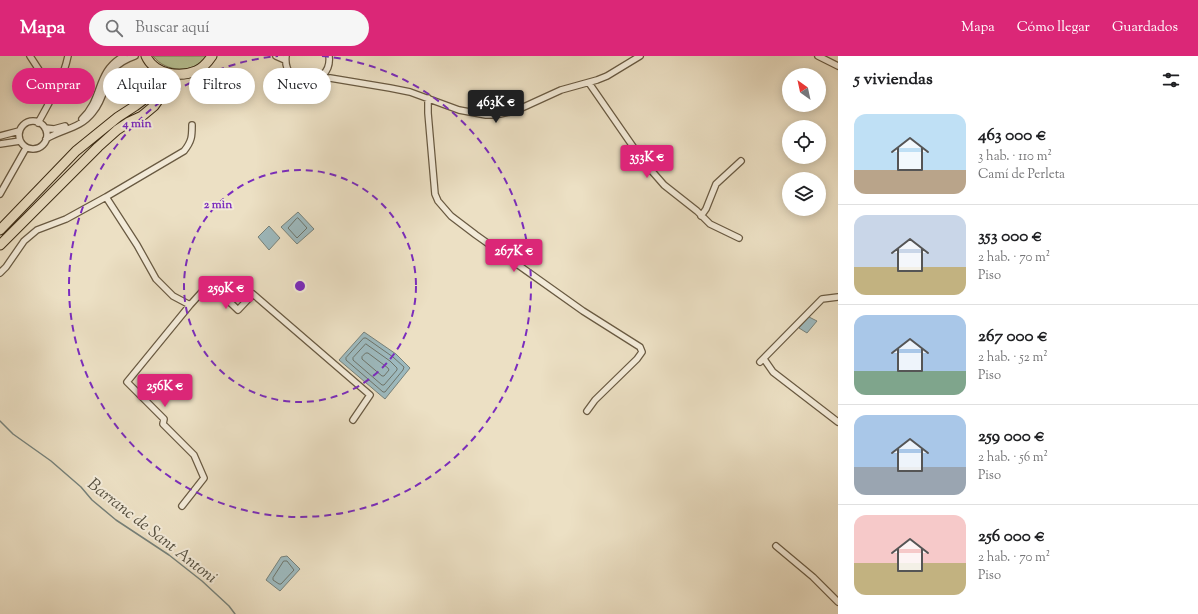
<!DOCTYPE html>
<html lang="es">
<head>
<meta charset="utf-8">
<style>
	body { margin:0; font-family:"Sorts Mill Goudy",serif; background:#f6f6f6; color:#202124; height:100vh; display:flex; flex-direction:column; font-size:15px; white-space:nowrap }
	* { box-sizing:border-box; margin:0 }
	p { font-size:13px; color:#757577 }
	.icon { flex:none; width:22px; height:22px; fill:none; stroke:currentColor; stroke-width:2; stroke-linecap:round; stroke-linejoin:round }
	.map { position:relative; flex:1; overflow:hidden }
	.sheet { display:flex; flex-direction:column; background:#fff; width:360px }
	.sheet>* { flex:none }
	.guide { position:absolute; left:12px; top:12px; width:380px; height:36px; display:flex; gap:8px }
	.needle { width:26px; rotate:327deg }
	.buttons { position:absolute; left:782px; top:12px; display:grid; gap:8px }
	.buttons a { display:grid; place-items:center; width:44px; height:44px; border-radius:50%; background:#fff; box-shadow:0 2px 10px #0003; font-size:20px }
	.price { position:absolute; translate:-50% -34px; padding:0 9px; border-radius:4px; background:#db2777; color:#fff; font-size:13px; line-height:26px; filter:drop-shadow(0 1px 2px #0008) }
	.price::after { content:''; position:absolute; left:50%; top:24px; width:12px; height:9px; margin-left:-6px; background:inherit; clip-path:polygon(0 0,100% 0,50% 100%) }
	.price.selected { background:#222; color:#fff }
	ul { padding:0; list-style:none }
	li { display:flex; align-items:center; gap:12px; height:100px; padding:0 16px }
	li+li { border-top:1px solid #e0e0e0 }
	li span { display:grid; place-items:center; flex:none; width:112px; height:80px; border-radius:12px; color:#555 }
	li>.icon { margin-inline-start:auto }
	span .icon { width:48px; height:48px; fill:#fffc; stroke-width:1 }
	li b { font-size:17px }
	h2 { display:flex; justify-content:space-between; align-items:center; height:48px; padding:0 16px; font-size:17px }
	.tag { padding:0 14px; border-radius:18px; background:#fff; box-shadow:0 2px 10px #0003; font-size:14px; line-height:36px }
	.tag.selected { background:#db2777; color:#fff }
	header { display:flex; align-items:center; gap:24px; box-sizing:border-box; height:56px; padding:0 20px; background:#db2777; color:#fff }
	header strong { font-size:19px }
	nav { display:flex; gap:22px; margin-inline-start:auto; font-size:14px }
	.search { width:280px; height:36px; background:#f6f6f6; display:flex; align-items:center; gap:10px; box-sizing:border-box; padding:0 14px; border-radius:22px; color:#757577; font-size:15px }
	main { display:flex; flex:1; min-height:0 }
	.map>svg:first-child { display:block }
	.green { fill:#b7c294; stroke:#7a7855 }
	.water { fill:#9dbabf; stroke:#77827b }
	.lines { fill:none; stroke-linecap:round; stroke-linejoin:round }
	.shore { stroke:#6d746a; stroke-width:1 }
	.stream { stroke:#77827b; stroke-width:1.5 }
	.minor-casing { stroke:#695a42; stroke-width:8 }
	.trunk-casing { stroke:#3d2d16; stroke-width:11 }
	.minor { stroke:#f3ebd9; stroke-width:5.5 }
	.trunk { stroke:#ece0c4; stroke-width:9 }
	.ring { fill:none; stroke:#7b2cbf; stroke-width:2; stroke-dasharray:7 5 }
	.labels { text-anchor:middle; stroke-width:4; stroke-linejoin:round; paint-order:stroke }
	.water-label { font-size:17px; font-style:italic; fill:#555040; stroke:#f3ebd9 }
	.centre { fill:#7b2cbf; stroke:#f3ebd9; stroke-width:2 }
	.ring-label { font-size:12px; text-anchor:middle; font-weight:bold; fill:#7b2cbf; stroke:#f3ebd9; stroke-width:4; stroke-linejoin:round; paint-order:stroke }
</style>
</head>
<body>
<header>
<strong>Mapa</strong>
<div class="search"><svg class="icon" aria-label="search" viewBox="0 0 24 24"><circle cx="10" cy="10" r="6"/><path d="M15 15l6 6"/></svg>Buscar aquí</div>
<nav><a>Mapa</a><a>Cómo llegar</a><a>Guardados</a></nav>
</header>
<main>
<div class="map">
<svg width="838" height="558" viewBox="0 0 838 558">
	<rect width="100%" height="100%" fill="#ece0c4"/>
	<filter id="stains"><feTurbulence type="fractalNoise" baseFrequency=".005" numOctaves="4"/><feColorMatrix values="0 0 0 0 .2 0 0 0 0 .09 0 0 0 0 .02 0 0 0 .5 -.17"/></filter>
	<radialGradient id="worn" r=".72"><stop offset=".6" stop-color="#630" stop-opacity="0"/><stop offset="1" stop-color="#630" stop-opacity=".3"/></radialGradient>
	<path class="green" d="M153,0H207C194,18 166,17 153,0Z"/>
	<path class="water" d="M298,156L314,173L297,188L281,171Z
		M269,170L280,182L269,194L258,181Z
		M809,261L817,265L807,277L799,272Z
		M364,276L396,298L410,312L385,343L339,304Z
		M287,500L300,513L280,535L266,524L281,501Z"/>
	<g class="lines">
		<path class="shore" d="M298,162L307,172L297,182L288,172L296,163Z
			M364,282H366L393,301L404,311L403,314L385,336H383L346,304V302Z
			M366,288L390,305L397,312V314L384,329H382L353,304V302Z
			M366,297H368L388,312L389,314L384,320H382L362,303V301Z
			M284,505H287L294,514L281,528H279L273,524V522Z"/>
		<path class="stream" d="M0,365L13,378L51,405L81,431L92,444L116,464L169,499L202,525L229,550L235,558"/>
		<defs>
			<path id="minor" d="M30,0L54,37
				M276,0L285,4
				M286,0C282,34 333,32 329,0
				M818,0L838,10
				M317,23L330,22L390,32L410,36L459,54L486,59H495L515,55L561,34L597,24L607,20L640,0
				M589,27L643,105L664,129L697,155L710,168L739,182
				M428,42V57L435,138L438,145L451,160L476,179L583,255L640,291L642,296L637,303L595,344L587,355
				M82,63C104,42 95,16 124,0
				M19 79a14 14 0 1 1 28 0a14 14 0 1 1-28 0Z
				M38,67C50,45 63,24 68,0
				M45,72L54,73L65,70
				M0,80L19,75
				M46,83C62,73 80,73 93,56C112,33 98,13 135,0
				M0,88L20,85
				M0,138L26,92
				M106,141L137,189L156,223L173,240L190,249L210,227L238,254L253,238L370,339L353,364
				M701,160L706,153L716,128L741,105
				M0,217L6,211L24,185L37,174L66,163L106,141L184,95C192,85 192,80 192,69
				M764,303L773,316L838,366
				M760,306L822,243L838,241
				M182,450L204,422L194,399L163,368L164,363L127,326L190,249
				M776,490L813,521L838,546"/>
			<path id="trunk" d="M146,0C154,18 179,22 196,15C203,12 208,6 212,0
				M0,174L76,95L118,61L135,50L143,44L156,24L155,11
				M0,189L98,91L117,74L129,66L142,60L154,50L163,37L169,25L174,19"/>
		</defs>
		<use href="#minor" class="minor-casing"/>
		<use href="#trunk" class="trunk-casing"/>
		<use href="#minor" class="minor"/>
		<use href="#trunk" class="trunk"/>
	</g>
	<g class="ring">
		<circle cx="300" cy="230" r="116"/>
		<path d="M322 0A231 231 0 1 1 278 0"/>
	</g>
	<g class="labels">
		<g class="water-label">
			<text transform="translate(153 474) rotate(38)" y="6">Barranc de Sant Antoni</text>
		</g>
	</g>
	<circle cx="300" cy="230" r="6" class="centre"/>
	<g class="ring-label">
		<text x="137" y="71">4 min</text>
		<text x="218" y="152">2 min</text>
	</g>
	<rect width="100%" height="100%" filter="url(#stains)"/>
	<rect width="100%" height="100%" fill="url(#worn)"/>
</svg>
<div class="buttons">
<a><svg class="needle" viewBox="-14 -14 28 28"><path d="M0-13l5 13h-10z" fill="#e53935"/><path d="M0 13l5-13h-10z" fill="#757577"/></svg></a>
<a><svg class="icon" aria-label="locate" viewBox="0 0 24 24"><circle cx="12" cy="12" r="6"/><path d="M12 2v4M12 18v4M2 12h4M18 12h4"/></svg></a>
<a><svg class="icon" aria-label="layers" viewBox="0 0 24 24"><path d="M12 4l9 5-9 5-9-5zM3 14l9 5 9-5"/></svg></a>
</div>
<b class="price selected" style="left:496px;top:68px">463K €</b>
<b class="price" style="left:647px;top:123px">353K €</b>
<b class="price" style="left:514px;top:217px">267K €</b>
<b class="price" style="left:226px;top:254px">259K €</b>
<b class="price" style="left:165px;top:352px">256K €</b>
<div class="guide">
<a class="tag selected">Comprar</a>
<a class="tag">Alquilar</a>
<a class="tag">Filtros</a>
<a class="tag">Nuevo</a>
</div>
</div>
<section class="sheet">
<h2>5 viviendas<svg class="icon" aria-label="filters" viewBox="0 0 24 24"><path d="M4 7h16M4 17h16"/><circle cx="9" cy="7" r="2"/><circle cx="15" cy="17" r="2"/></svg></h2>
<ul>
<li><span style="background:linear-gradient(#bfe0f5 70%,#b9a48a 0)"><svg class="icon" aria-label="home" viewBox="0 0 24 24"><path d="M3 11l9-7 9 7M6 9v11h12V9"/></svg></span><div><b>463 000 €</b><p>3 hab. · 110 m²</p><p>Camí de Perleta</p></div></li>
<li><span style="background:linear-gradient(#c9d6e8 65%,#c2b280 0)"><svg class="icon" aria-label="home" viewBox="0 0 24 24"><path d="M3 11l9-7 9 7M6 9v11h12V9"/></svg></span><div><b>353 000 €</b><p>2 hab. · 70 m²</p><p>Piso</p></div></li>
<li><span style="background:linear-gradient(#a9c7e8 70%,#7fa58c 0)"><svg class="icon" aria-label="home" viewBox="0 0 24 24"><path d="M3 11l9-7 9 7M6 9v11h12V9"/></svg></span><div><b>267 000 €</b><p>2 hab. · 52 m²</p><p>Piso</p></div></li>
<li><span style="background:linear-gradient(#a9c7e8 65%,#9aa5b1 0)"><svg class="icon" aria-label="home" viewBox="0 0 24 24"><path d="M3 11l9-7 9 7M6 9v11h12V9"/></svg></span><div><b>259 000 €</b><p>2 hab. · 56 m²</p><p>Piso</p></div></li>
<li><span style="background:linear-gradient(#f6c9c9 60%,#c2b280 0)"><svg class="icon" aria-label="home" viewBox="0 0 24 24"><path d="M3 11l9-7 9 7M6 9v11h12V9"/></svg></span><div><b>256 000 €</b><p>2 hab. · 70 m²</p><p>Piso</p></div></li>
</ul>
</section>
</main>
</body>
</html>
